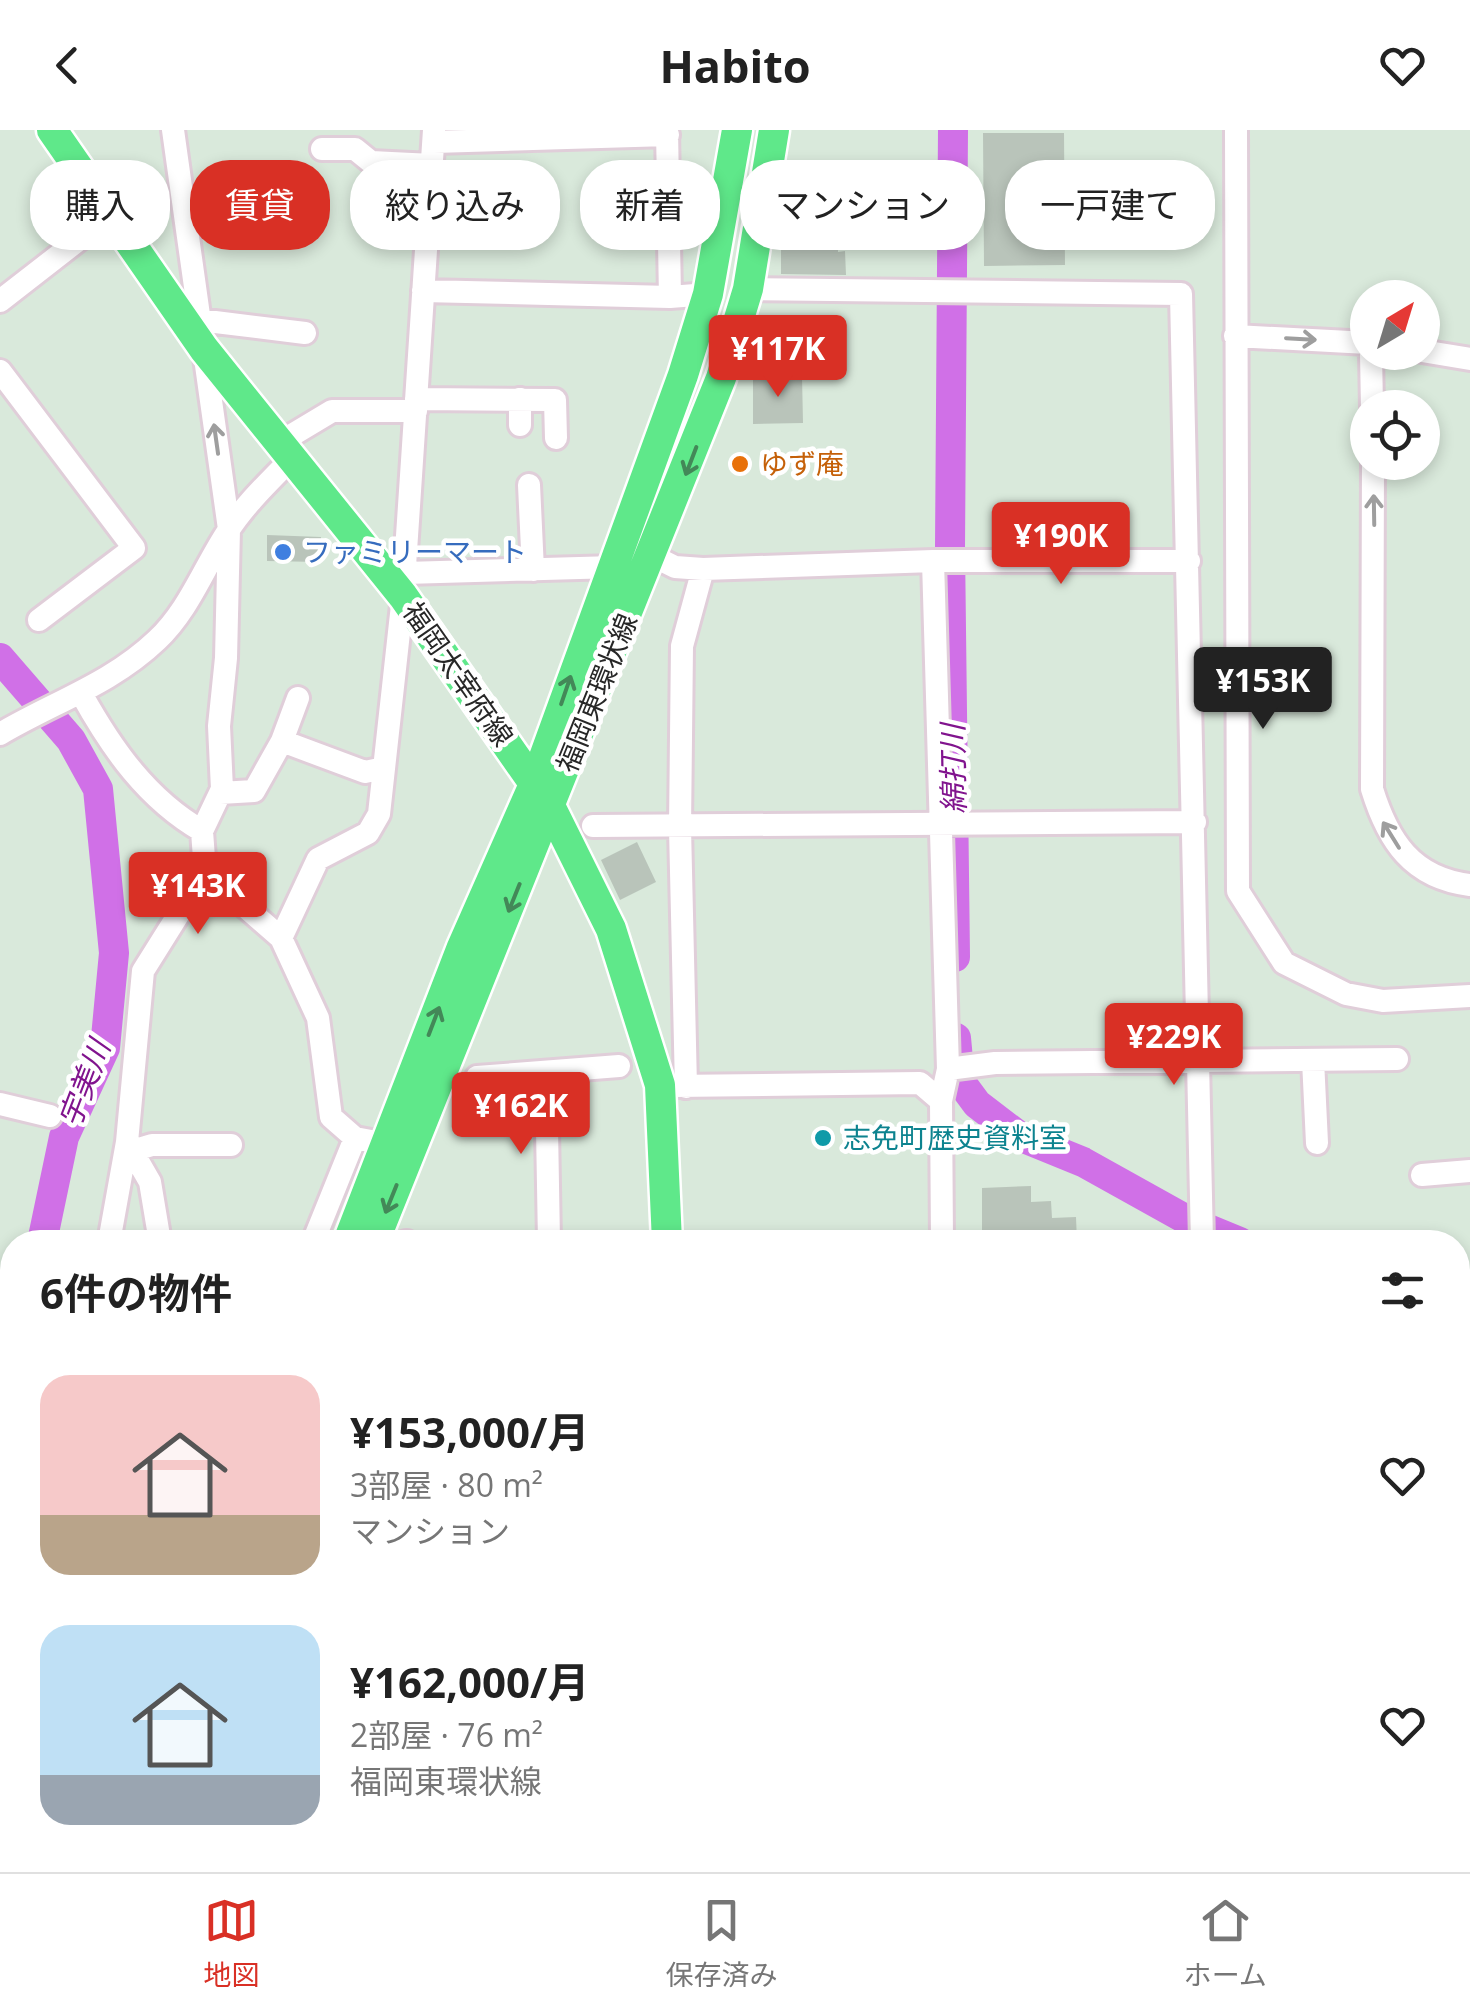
<!DOCTYPE html>
<html lang="ja">
<head>
<meta charset="utf-8">
<style>
	body { margin:0; font-family:"Open Sans","Noto Sans JP",sans-serif; background:#f6f6f6; color:#222; height:100vh; display:flex; flex-direction:column; font-size:38px; white-space:nowrap }
	* { box-sizing:border-box; margin:0 }
	p { font-size:32px; color:#767676 }
	.icon { flex:none; width:55px; height:55px; fill:none; stroke:currentColor; stroke-width:2; stroke-linecap:round; stroke-linejoin:round }
	.map { position:relative; flex:1; overflow:hidden }
	.drawer { position:absolute; left:0px; top:1100px; width:1470px; height:642px; display:flex; flex-direction:column; background:#fff; border-radius:40px 40px 0 0; box-shadow:0 5px 15px #0003 }
	.drawer>* { flex:none }
	.guide { position:absolute; left:30px; top:30px; width:1410px; height:90px; display:flex; gap:20px }
	.needle { width:65px; rotate:38deg }
	.controls { position:absolute; left:1350px; top:150px; display:grid; gap:20px }
	.controls a { display:grid; place-items:center; width:90px; height:90px; border-radius:50%; background:#fff; box-shadow:0 5px 15px #0003; font-size:50px }
	.price { position:absolute; translate:-50% -85px; padding:0 22px; border-radius:10px; background:#d93025; color:#fff; font-size:32px; line-height:65px; filter:drop-shadow(0 2px 5px #0008) }
	.price::after { content:''; position:absolute; left:50%; top:60px; width:30px; height:22px; margin-left:-15px; background:inherit; clip-path:polygon(0 0,100% 0,50% 100%) }
	.price.on { background:#222; color:#fff }
	ul { padding:0; list-style:none }
	li { display:flex; align-items:center; gap:30px; height:250px; padding:0 40px }
	li span { display:grid; place-items:center; flex:none; width:280px; height:200px; border-radius:30px; color:#555 }
	li>.icon { margin-inline-start:auto }
	span .icon { width:120px; height:120px; fill:#fffc; stroke-width:1 }
	li b { font-size:42px }
	h2 { display:flex; justify-content:space-between; align-items:center; height:120px; padding:0 40px; font-size:42px }
	.chip { padding:0 35px; border-radius:40px; background:#fff; box-shadow:0 5px 15px #0003; font-size:35px; line-height:90px }
	.chip.on { background:#d93025; color:#fff }
	header { display:flex; justify-content:space-between; align-items:center; height:130px; padding:0 40px; background:#fff; font-size:45px; font-weight:700 }
	.tab-bar { display:flex; justify-content:space-around; align-items:center; height:140px; border-top:2px solid #e0e0e0; background:#fff; font-size:28px; color:#767676 }
	.tab-bar a { display:grid; justify-items:center; gap:5px }
	.tab-bar .on { color:#d93025 }
	.map>svg:first-child { display:block }
	.education { fill:#c9ead0 }
	.grass { fill:url(#grass-tufts) }
	.lines { fill:none; stroke-linecap:round; stroke-linejoin:round }
	.river { stroke:#d070e7; stroke-width:30 }
	.building { fill:#b9c4ba }
	.minor-casing { stroke:#e0ced9; stroke-width:28 }
	.major-casing { stroke:#fff; stroke-width:35 }
	.minor { stroke:#fff; stroke-width:22 }
	.major { stroke:#5fe88a; stroke-width:30 }
	.oneway { stroke:#9e9e9e }
	.oneway2 { stroke:#438858 }
	.food-dot { fill:#e8710a; stroke:#fff; stroke-width:4 }
	.shop-dot { fill:#3f7fe0; stroke:#fff; stroke-width:4 }
	.culture-dot { fill:#0f9aa8; stroke:#fff; stroke-width:4 }
	.labels { text-anchor:middle; stroke-width:9; stroke-linejoin:round; paint-order:stroke }
	.food-label { font-size:28px; fill:#c56008; stroke:#fff; text-anchor:start }
	.shop-label { font-size:28px; fill:#366cbe; stroke:#fff; text-anchor:start }
	.street-label { font-size:28px; fill:#272727; stroke:#fff }
	.culture-label { font-size:28px; fill:#0d838f; stroke:#fff; text-anchor:start }
	.water-label { font-size:30px; font-style:italic; fill:#81148e; stroke:#fff }
</style>
</head>
<body>
<header><svg class="icon" aria-label="back" viewBox="0 0 24 24"><path d="M15 5l-7 7 7 7"/></svg>Habito<svg class="icon" aria-label="heart" viewBox="0 0 24 24"><path d="M12 20l-8-8c-3-5 5-10 8-4 3-6 11-1 8 4z"/></svg></header>
<div class="map">
<svg width="1470" height="1742" viewBox="0 0 1470 1742">
	<defs>
		<pattern id="grass-tufts" width="24" height="20" patternUnits="userSpaceOnUse" patternTransform="scale(2.5)"><rect width="24" height="20" fill="#98cfdd"/><path d="M3 7l-1-3M5 7V3M7 7l1-3M15 17l-1-3M17 17v-4M19 17l1-3" fill="none" stroke="#83b2be"/></pattern>
	</defs>
	<rect width="100%" height="100%" fill="#d9e9db"/>
	<path class="education" d="M805,1730H1086V1742H805Z"/>
	<path class="grass" d="M1470,1693V1742H1418L1430,1730H1458V1705Z"/>
	<g class="lines">
		<path class="river" d="M953,0L950,417L955,827
			M0,528L71,610L98,659L114,823L105,918L64,1007L42,1112
			M956,908L960,951L977,974L1019,1006L1083,1032L1189,1091L1240,1112
			M1458,1265L1469,1452L1462,1631L1470,1663
			M0,1432L12,1418"/>
	</g>
	<path class="building" d="M983,3H1064L1065,135L984,136Z
		M817,31L875,32V67H817Z
		M683,37L705,42L694,101L684,96Z
		M800,107V112L838,111V122L845,121L846,145L781,144V108Z
		M802,246L803,293L753,294V247Z
		M267,405L321,407L320,432L267,431Z
		M637,712L656,752L620,770L601,730Z
		M1031,1056V1072L1051,1071L1052,1088L1076,1087L1077,1112H982V1058Z"/>
	<g class="lines">
		<defs>
			<path id="minor" d="M667,0L670,167
				M1236,0L1238,761L1284,833L1346,864L1383,871L1470,866
				M434,12L668,5
				M322,19H355L371,32L432,35
				M748,159L1181,164L1202,1112
				M423,161L670,167L708,164
				M0,171L108,87
				M199,190L305,203
				M1235,206L1368,213
				M1422,221L1470,229
				M1371,222L1372,278
				M0,241L134,418L39,490
				M416,269L555,270L556,308
				M520,295V269
				M282,311L332,281H416
				M1373,332L1372,659C1388,711 1412,748 1470,755
				M529,355L533,440
				M653,426L675,437L703,439L933,431H1189
				M933,431L948,939L941,971L942,1112
				M405,443L615,437
				M82,565C112,619 147,669 202,701
				M0,604C54,572 111,554 157,510C189,480 204,437 228,401C246,373 271,350 294,326
				M282,611L298,568
				M220,663L254,661L282,611L365,642L384,638
				M593,696L1195,692
				M205,742L281,808L318,888L331,987L355,1008L387,1014
				M281,808L318,729L368,703L379,684L403,466L434,0
				M1313,930L1317,1013
				M948,939L995,933L1397,929
				M546,942L549,1112
				M477,947L619,936
				M672,956L920,953L941,971
				M686,957L680,698L682,516L703,439
				M0,974L50,986
				M127,1012L150,1052L160,1112
				M132,1021L152,1015H231
				M1422,1045L1470,1041
				M109,1112L127,1012L143,841L205,742L202,701L222,659L219,596L226,528L229,399L173,0
				M313,1112L355,1008
				M406,1112H407
				M0,1494L12,1475
				M334,1730V1742
				M1094,1730V1742
				M1442,1730L1447,1742
				M25,1742L31,1730
				M567,1742V1730
				M1207,1742V1730"/>
			<path id="major" d="M52,0L204,219L403,466L551,678L611,799L660,955L667,1112
				M348,1112L462,817L535,652L683,245L708,164L737,0
				M374,1112L721,248L748,159L774,0
				M1458,1665L1470,1650
				M100,1742L105,1730
				M123,1742L128,1730
				M670,1742V1730
				M1398,1742L1407,1730"/>
		</defs>
		<use href="#minor" class="minor-casing"/>
		<use href="#major" class="major-casing"/>
		<use href="#minor" class="minor"/>
		<use href="#major" class="major"/>
	</g>
	<defs><path id="oneway-shaft" d="M-6 0H5M1.5-3L5.5 0L1.5 3" fill="none" stroke-width="1.6" stroke-linecap="round" stroke-linejoin="round" transform="scale(2.5)"/></defs>
	<g class="oneway">
		<use href="#oneway-shaft" transform="translate(1301 209) rotate(3)"/>
		<use href="#oneway-shaft" transform="translate(216 309) rotate(-98)"/>
		<use href="#oneway-shaft" transform="translate(1374 380) rotate(-91)"/>
		<use href="#oneway-shaft" transform="translate(1391 705) rotate(-122)"/>
	</g>
	<g class="oneway2">
		<use href="#oneway-shaft" transform="translate(691 331) rotate(111)"/>
		<use href="#oneway-shaft" transform="translate(566 560) rotate(-71)"/>
		<use href="#oneway-shaft" transform="translate(514 768) rotate(112)"/>
		<use href="#oneway-shaft" transform="translate(434 891) rotate(-69)"/>
		<use href="#oneway-shaft" transform="translate(391 1069) rotate(112)"/>
	</g>
	<circle class="food-dot" cx="740" cy="334" r="10"/>
	<circle class="shop-dot" cx="283" cy="422" r="10"/>
	<circle class="culture-dot" cx="823" cy="1008" r="10"/>
	<g class="labels">
		<g class="food-label">
			<text x="760" y="344">ゆず庵</text>
		</g>
		<g class="shop-label">
			<text x="303" y="432">ファミリーマート</text>
		</g>
		<g class="street-label">
			<text transform="translate(458 544) rotate(55)" y="10">福岡太宰府線</text>
			<text transform="translate(597 563) rotate(-68)" y="10">福岡東環状線</text>
		</g>
		<g class="culture-label">
			<text x="843" y="1018">志免町歴史資料室</text>
		</g>
		<g class="water-label">
			<text transform="translate(954 639) rotate(-91)" y="10">綿打川</text>
			<text transform="translate(85 954) rotate(-69)" y="10">宇美川</text>
		</g>
	</g>
</svg>
<div class="controls">
<a><svg class="needle" viewBox="-14 -14 28 28"><path d="M0-13l5 13h-10z" fill="#e53935"/><path d="M0 13l5-13h-10z" fill="#767676"/></svg></a>
<a><svg class="icon" aria-label="locate" viewBox="0 0 24 24"><circle cx="12" cy="12" r="6"/><path d="M12 2v4M12 18v4M2 12h4M18 12h4"/></svg></a>
</div>
<b class="price" style="left:778px;top:270px">¥117K</b>
<b class="price" style="left:1061px;top:457px">¥190K</b>
<b class="price on" style="left:1263px;top:602px">¥153K</b>
<b class="price" style="left:198px;top:807px">¥143K</b>
<b class="price" style="left:1174px;top:958px">¥229K</b>
<b class="price" style="left:521px;top:1027px">¥162K</b>
<div class="guide">
<a class="chip">購入</a>
<a class="chip on">賃貸</a>
<a class="chip">絞り込み</a>
<a class="chip">新着</a>
<a class="chip">マンション</a>
<a class="chip">一戸建て</a>
</div>
<section class="drawer">
<h2>6件の物件<svg class="icon" aria-label="filters" viewBox="0 0 24 24"><path d="M4 7h16M4 17h16"/><circle cx="9" cy="7" r="2"/><circle cx="15" cy="17" r="2"/></svg></h2>
<ul>
<li><span style="background:linear-gradient(#f6c9c9 70%,#b9a48a 0)"><svg class="icon" aria-label="home" viewBox="0 0 24 24"><path d="M3 11l9-7 9 7M6 9v11h12V9"/></svg></span><div><b>¥153,000/月</b><p>3部屋 · 80 m²</p><p>マンション</p></div><svg class="icon" aria-label="heart" viewBox="0 0 24 24"><path d="M12 20l-8-8c-3-5 5-10 8-4 3-6 11-1 8 4z"/></svg></li>
<li><span style="background:linear-gradient(#bfe0f5 75%,#9aa5b1 0)"><svg class="icon" aria-label="home" viewBox="0 0 24 24"><path d="M3 11l9-7 9 7M6 9v11h12V9"/></svg></span><div><b>¥162,000/月</b><p>2部屋 · 76 m²</p><p>福岡東環状線</p></div><svg class="icon" aria-label="heart" viewBox="0 0 24 24"><path d="M12 20l-8-8c-3-5 5-10 8-4 3-6 11-1 8 4z"/></svg></li>
</ul>
</section>
</div>
<nav class="tab-bar">
<a class="on"><svg class="icon" aria-label="map" viewBox="0 0 24 24"><path d="M3 6l6-2 6 2 6-2v14l-6 2-6-2-6 2zM9 4v14M15 6v14"/></svg>地図</a>
<a><svg class="icon" aria-label="saved" viewBox="0 0 24 24"><path d="M7 4h10v16l-5-4-5 4z"/></svg>保存済み</a>
<a><svg class="icon" aria-label="home" viewBox="0 0 24 24"><path d="M3 11l9-7 9 7M6 9v11h12V9"/></svg>ホーム</a>
</nav>
</body>
</html>
